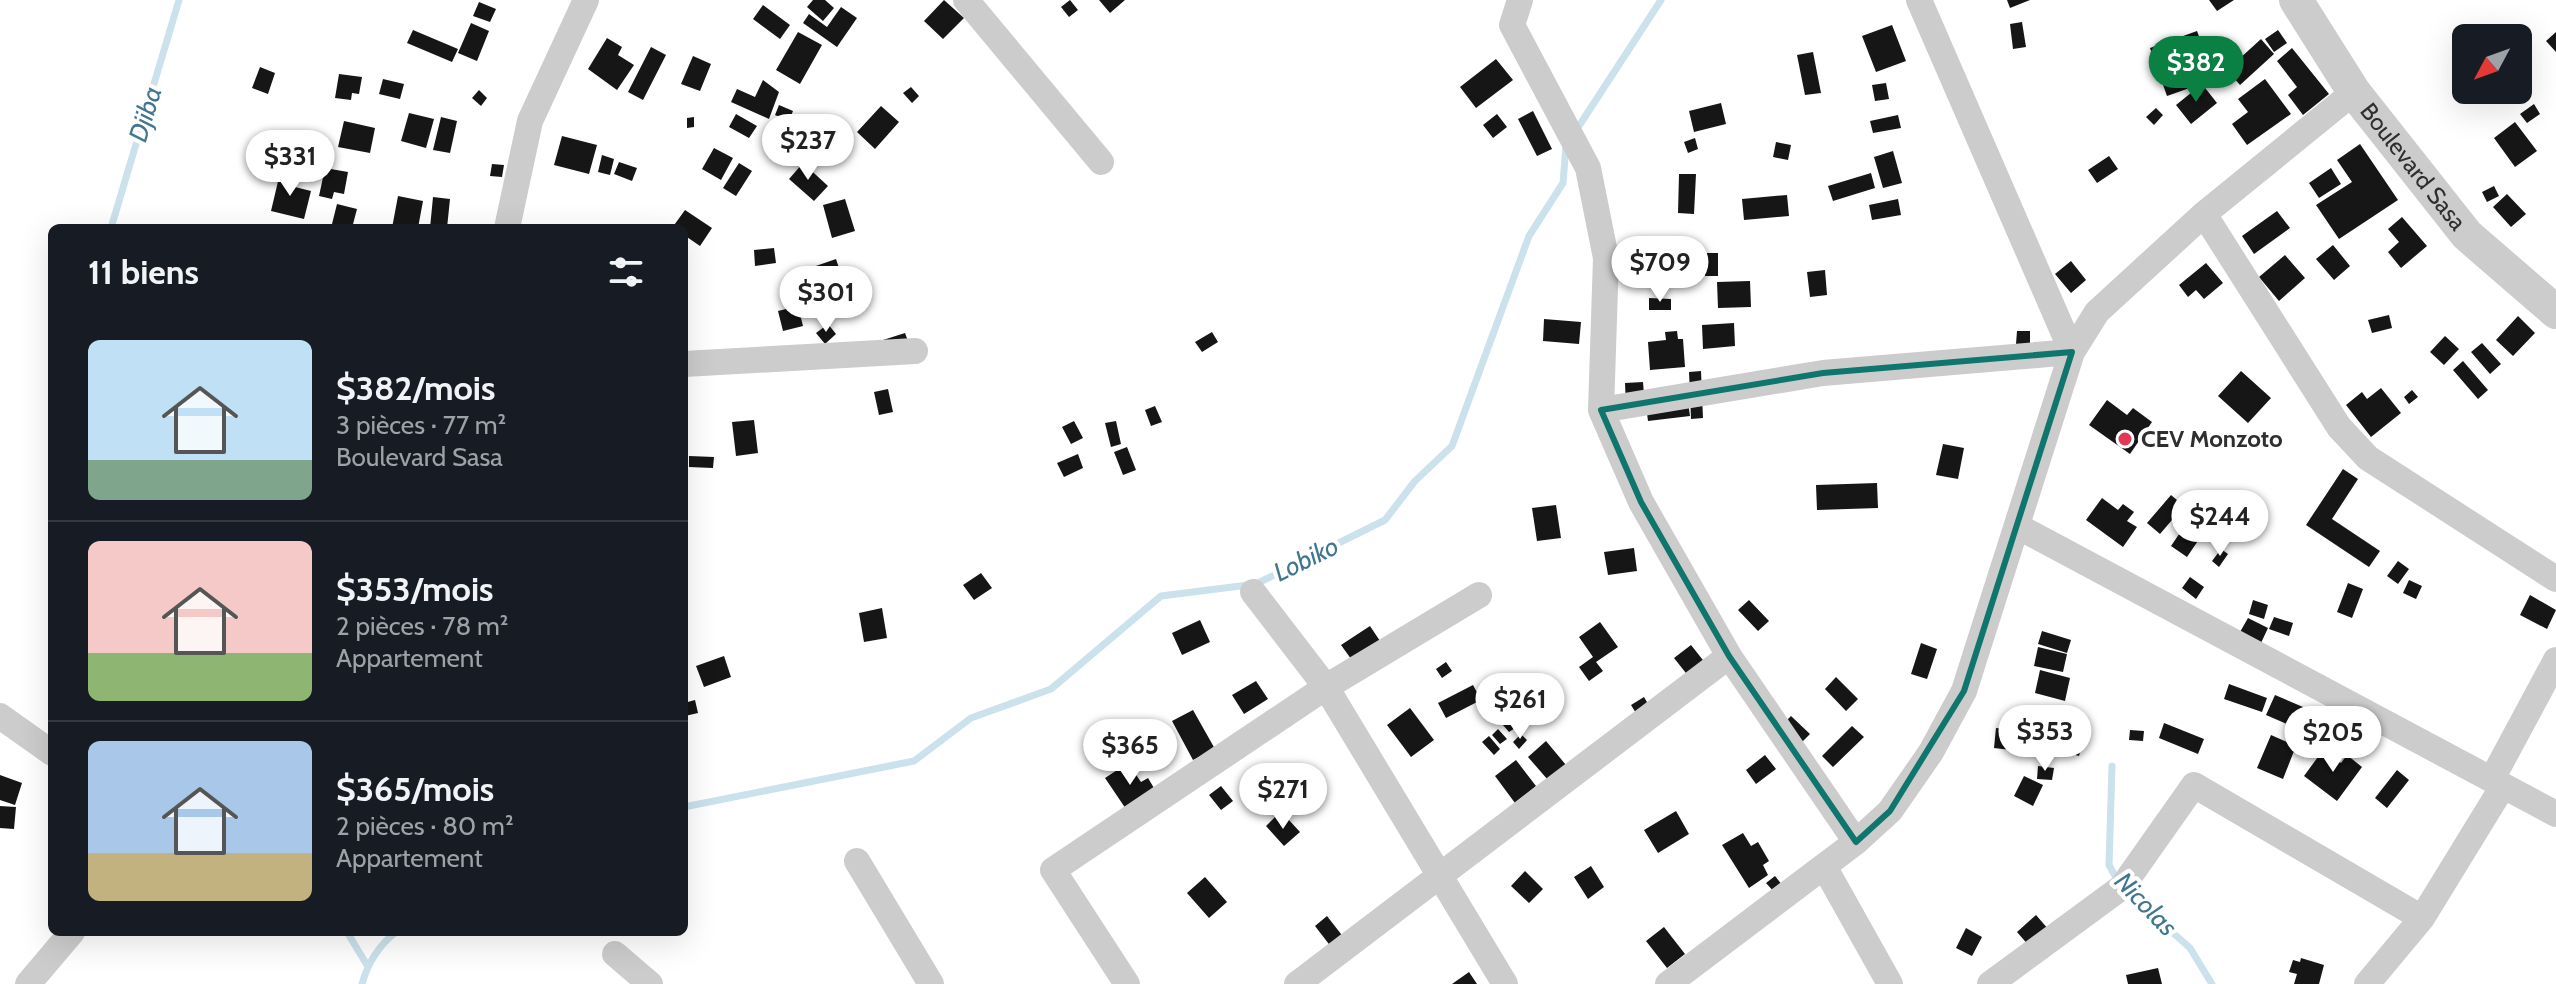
<!DOCTYPE html>
<html lang="fr">
<head>
<meta charset="utf-8">
<style>
	body { margin:0; font-family:Cabin,sans-serif; background:#20242c; color:#f1f3f6; height:100vh; display:flex; flex-direction:column; font-size:30px; white-space:nowrap }
	* { box-sizing:border-box; margin:0 }
	p { font-size:26px; color:#9ea1a6 }
	.icon { flex:none; width:44px; height:44px; fill:none; stroke:currentColor; stroke-width:2; stroke-linecap:round; stroke-linejoin:round }
	.map { position:relative; flex:1; overflow:hidden }
	.drawer { position:absolute; left:48px; top:224px; width:640px; height:712px; display:flex; flex-direction:column; background:#171b24; border-radius:12px; box-shadow:0 8px 32px #0002 }
	.drawer>* { flex:none }
	.needle { width:52px; rotate:229deg }
	.controls { position:absolute; left:2452px; top:24px; display:grid; gap:16px }
	.controls a { display:grid; place-items:center; width:80px; height:80px; border-radius:12px; background:#171b24; box-shadow:0 8px 32px #0002; font-size:40px }
	.price { position:absolute; translate:-50% -68px; padding:0 18px; border-radius:28px; background:#fff; color:#222; font-size:26px; line-height:52px; filter:drop-shadow(0 2px 4px #0008) }
	.price::after { content:''; position:absolute; left:50%; top:48px; width:24px; height:18px; margin-left:-12px; background:inherit; clip-path:polygon(0 0,100% 0,50% 100%) }
	.price.active { background:#0b8043; color:#fff }
	ul { padding:0; list-style:none }
	li { display:flex; align-items:center; gap:24px; height:200px; padding:0 40px }
	li+li { border-top:2px solid #363941 }
	li span { display:grid; place-items:center; flex:none; width:224px; height:160px; border-radius:12px; color:#555 }
	li>.icon { margin-inline-start:auto }
	span .icon { width:96px; height:96px; fill:#fffc; stroke-width:1 }
	li b { font-size:34px }
	h2 { display:flex; justify-content:space-between; align-items:center; height:96px; padding:0 40px; font-size:34px }
	.map>svg:first-child { display:block }
	.lines { fill:none; stroke-linecap:round; stroke-linejoin:round }
	.stream { stroke:#cbe1eb; stroke-width:7 }
	.building { fill:#161616 }
	.minor { stroke:#ccc; stroke-width:26 }
	.tertiary { stroke:#ccc; stroke-width:34 }
	.marked { fill:none; stroke:#0f766e; stroke-width:6; stroke-linejoin:round }
	.poi-dot { fill:#df3954; stroke:#fff; stroke-width:3 }
	.labels { text-anchor:middle; stroke-width:8; stroke-linejoin:round; paint-order:stroke }
	.street-label { font-size:24px; fill:#2f2f2f; stroke:#fff }
	.poi-label { font-size:24px; font-weight:bold; fill:#2f2f2f; stroke:#fff; text-anchor:start }
	.water-label { font-size:26px; font-style:italic; fill:#40778f; stroke:#fff }
</style>
</head>
<body>
<div class="map">
<svg width="2556" height="984" viewBox="0 0 2556 984">
	<rect width="100%" height="100%" fill="#fff"/>
	<g class="lines">
		<path class="stream" d="M1575,132L1661,0
			M111,228L179,0
			M2112,766L2109,865L2118,881
			M684,807L914,761L971,718L1051,689L1161,596L1256,584L1385,520L1415,481L1452,446L1529,236L1563,183L1566,146
			M2126,891L2190,948L2212,984
			M347,932L367,965
			M362,984C368,962 378,946 396,932"/>
	</g>
	<path class="building" d="M813,0H825L834,8L823,21L807,7Z
		M944,0L964,18L943,39L924,21Z
		M1070,0L1078,10L1069,17L1061,7Z
		M1099,0H1125L1110,13Z
		M2007,0H2030L2010,8Z
		M2209,0H2234L2217,11Z
		M479,2L496,9L490,22L473,16Z
		M763,5L790,25L780,39L753,19Z
		M841,7L857,18L837,47L803,23L809,14L827,27Z
		M2022,22L2026,47L2013,49L2010,24Z
		M471,23L489,31L477,61L458,53Z
		M1892,25L1906,61L1876,72L1862,36Z
		M413,30L458,49L452,62L407,43Z
		M2278,30L2287,43L2274,52L2265,39Z
		M2197,31L2215,79L2167,96L2150,48Z
		M798,32L822,45L800,84L776,70Z
		M2556,32V52L2546,41Z
		M607,38L622,47L618,55L634,65L617,90L588,69Z
		M2261,39L2274,54L2240,85L2227,70Z
		M651,47L666,55L643,100L628,92Z
		M2292,48L2329,94L2303,115L2288,95L2297,87L2277,61Z
		M1813,52L1821,93L1805,95L1797,55Z
		M693,56L711,64L700,91L681,84Z
		M1496,59L1513,80L1476,108L1460,87Z
		M260,67L275,73L268,94L252,88Z
		M339,74L362,77L359,94L352,93L351,100L335,98Z
		M383,79L404,84L400,99L379,94Z
		M2265,79L2291,114L2247,145L2232,124L2248,112L2238,99Z
		M763,80L779,92L769,119L731,102L737,89L755,97Z
		M1886,83L1889,99L1875,101L1872,85Z
		M2202,84L2217,103L2191,124L2176,105Z
		M911,87L919,96L912,103L903,93Z
		M479,90L487,98L481,106L472,98Z
		M1721,103L1726,124L1694,132L1689,111Z
		M2534,104L2540,114L2527,123L2520,114Z
		M779,105L793,111L789,121L775,115Z
		M881,106L899,122L875,149L857,132Z
		M2156,108L2163,115L2154,125L2146,117Z
		M1533,111L1552,149L1537,156L1518,119Z
		M409,113L434,119L426,148L401,141Z
		M736,114L757,126L749,138L729,127Z
		M1497,114L1507,127L1493,138L1483,125Z
		M1898,115L1901,128L1873,133L1870,121Z
		M441,117L457,121L450,153L433,150Z
		M694,117V127L687,128V118Z
		M344,121L375,128L370,153L338,147Z
		M2515,122L2537,151L2515,167L2494,138Z
		M562,136L597,145L589,174L554,165Z
		M1695,138L1698,149L1688,153L1684,142Z
		M1776,142L1791,145L1788,160L1773,157Z
		M2360,144L2398,200L2339,239L2316,205L2352,182L2337,160Z
		M714,148L733,158L721,180L702,169Z
		M1893,151L1902,183L1883,188L1874,157Z
		M602,155L614,159L610,175L598,172Z
		M2109,156L2118,169L2097,183L2088,170Z
		M619,162L637,168L632,181L614,174Z
		M739,163L752,171L736,196L723,188Z
		M803,163L828,186L814,201L789,179Z
		M492,164L504,165L502,177L490,176Z
		M325,168L348,172L344,194L334,192L332,199L319,196Z
		M2331,168L2341,184L2319,198L2309,183Z
		M280,173L298,178L295,187L311,191L304,219L271,211Z
		M1871,173L1875,188L1833,201L1828,186Z
		M1679,174H1696L1694,214L1678,213Z
		M2494,186L2499,196L2487,202L2482,192Z
		M2507,194L2526,214L2511,227L2493,207Z
		M1787,195L1789,216L1744,220L1742,199Z
		M398,196L423,201L418,228H392Z
		M433,197L450,199L447,228H430Z
		M845,199L855,231L832,238L823,205Z
		M1898,199L1901,215L1872,220L1869,205Z
		M337,204L357,209L352,228H331Z
		M685,210L712,228L700,246L684,235V228H672Z
		M2277,211L2290,228L2254,254L2242,236Z
		M2402,217L2427,246L2401,268L2388,252L2399,242L2388,229Z
		M2333,245L2350,266L2334,280L2316,259Z
		M774,248L776,263L755,266L754,250Z
		M1621,248L1636,249L1634,272L1620,271Z
		M1705,253H1718V276H1705Z
		M2285,255L2305,278L2279,301L2259,277Z
		M836,259L846,289L823,296L813,267Z
		M2071,261L2086,280L2071,293L2055,274Z
		M2206,263L2223,283L2204,299L2196,290L2188,297L2179,285Z
		M1825,270L1827,295L1810,297L1807,272Z
		M1750,281L1751,307L1718,308L1717,282Z
		M1649,298L1671,299V310H1649Z
		M798,306L803,326L783,331L778,311Z
		M2389,315L2392,328L2372,333L2368,320Z
		M2518,316L2535,333L2513,356L2496,340Z
		M1544,319L1581,322L1579,344L1543,341Z
		M1734,323L1735,346L1703,349L1702,325Z
		M828,324L836,334L825,344L816,333Z
		M1677,331L1678,339H1683L1685,367L1650,370L1648,342L1666,340L1665,332Z
		M2017,331H2030V344H2016Z
		M1212,332L1218,342L1202,352L1195,342Z
		M905,333L911,349L883,340Z
		M2445,336L2459,349L2444,365L2430,352Z
		M2482,343L2501,364L2490,374L2471,352Z
		M2463,361L2488,390L2478,399L2453,370Z
		M1701,371L1703,418L1691,419L1689,372Z
		M2241,371L2271,398L2248,423L2218,396Z
		M1643,382L1645,407L1626,408L1625,383Z
		M2381,388L2401,413L2371,437L2346,405L2362,392L2367,399Z
		M888,389L893,412L879,415L874,392Z
		M2412,390L2418,397L2409,404L2404,397Z
		M2107,400L2127,415L2133,408L2152,422L2130,454L2089,425Z
		M1688,402L1690,416L1648,421L1646,406Z
		M1155,406L1162,422L1151,426L1145,410Z
		M754,420L758,453L736,456L732,422Z
		M1074,421L1083,438L1071,444L1062,427Z
		M1116,421L1121,444L1111,447L1105,423Z
		M1943,444L1964,448L1958,479L1936,475Z
		M1127,447L1136,470L1123,475L1114,452Z
		M1078,454L1083,468L1064,477L1057,463Z
		M689,456L714,457L713,468L689,467Z
		M2343,469L2358,479L2332,519L2380,551L2369,567L2306,525Z
		M1877,483L1878,508L1817,510L1816,485Z
		M2171,495L2184,506L2160,534L2147,523Z
		M2102,498L2118,510L2123,504L2134,512L2127,521L2137,527L2123,547L2086,520Z
		M1556,505L1561,538L1537,541L1532,508Z
		M2192,515L2208,526L2187,557L2171,546Z
		M1634,548L1637,571L1608,575L1604,552Z
		M2221,549L2228,554L2219,567L2212,561Z
		M2398,561L2409,569L2398,584L2387,576Z
		M981,573L992,588L974,600L963,585Z
		M2190,577L2204,587L2196,599L2182,588Z
		M2409,580L2422,586L2416,599L2403,593Z
		M2348,583L2363,589L2352,618L2337,612Z
		M2530,595L2556,610L2547,629L2520,615Z
		M1749,600L1769,621L1758,631L1738,610Z
		M2253,600L2268,605L2264,619L2249,614Z
		M882,608L887,638L864,642L859,613Z
		M2274,617L2293,623L2289,636L2269,629Z
		M2248,618L2268,628L2261,643L2240,632Z
		M1200,620L1210,642L1182,655L1172,633Z
		M1600,622L1618,647L1596,662L1603,671L1589,681L1579,667L1593,657L1579,637Z
		M1370,626L1382,644L1354,663L1341,645Z
		M2042,631L2071,640L2067,653L2038,644Z
		M1921,643L1937,649L1927,679L1911,674Z
		M1691,645L1714,674L1697,687L1674,658Z
		M2038,647L2067,654L2063,672L2034,666Z
		M724,656L731,677L704,687L696,666Z
		M1446,662L1452,671L1442,678L1436,669Z
		M2040,670L2070,678L2065,701L2035,693Z
		M1836,677L1858,699L1846,711L1825,689Z
		M1256,681L1268,699L1244,714L1232,695Z
		M2229,684L2267,698L2262,712L2224,699Z
		M1473,685L1481,700L1446,718L1438,703Z
		M2275,695L2303,707L2294,727L2266,715Z
		M1644,697L1658,721L1645,728L1631,705Z
		M695,700L698,713L685,716L684,703Z
		M1410,708L1434,740L1411,757L1387,725Z
		M1193,710L1215,749L1193,760L1172,721Z
		M2042,713L2062,718L2058,734L2038,730Z
		M1791,716L1810,734L1796,748L1777,730Z
		M1511,719L1518,726L1509,732L1503,725Z
		M2337,719L2357,730L2350,745L2329,735Z
		M2072,722L2087,727L2079,756L2063,751Z
		M2164,723L2204,739L2198,754L2159,738Z
		M1852,726L1864,737L1833,767L1822,756Z
		M1996,728L2013,730L2011,750L1994,748Z
		M1498,729L1507,739L1500,744L1492,735Z
		M2130,730L2144,731L2143,741L2129,740Z
		M1521,734L1527,740L1519,749L1513,742Z
		M2271,735L2296,746L2283,779L2257,768Z
		M1489,736L1500,749L1494,755L1482,742Z
		M2021,737L2034,740L2030,756L2017,753Z
		M1546,741L1566,765L1548,780L1528,757Z
		M2323,750L2341,763L2347,755L2362,767L2337,801L2304,776Z
		M1765,755L1776,769L1756,784L1746,770Z
		M1516,760L1536,786L1515,803L1495,776Z
		M1128,763L1141,782L1148,778L1157,793L1128,812L1105,778Z
		M2038,766L2054,768L2052,780L2037,779Z
		M2397,770L2409,780L2387,808L2375,798Z
		M1303,771H1314V787H1303Z
		M0,775L22,783L15,805L0,800Z
		M2024,776L2043,785L2033,806L2014,796Z
		M1221,786L1233,801L1221,810L1209,795Z
		M0,806L16,807L14,829L0,828Z
		M1676,811L1689,834L1658,853L1644,830Z
		M1275,817L1281,825L1288,819L1300,832L1284,846L1266,826Z
		M1743,833L1751,846L1758,842L1769,861L1763,865L1768,875L1749,888L1722,845Z
		M1591,866L1604,887L1588,899L1574,877Z
		M1525,871L1543,889L1529,903L1511,886Z
		M1775,876L1783,886L1775,893L1766,883Z
		M1205,877L1227,902L1209,918L1187,893Z
		M2036,915L2049,930L2030,947L2017,932Z
		M1327,916L1348,943L1335,952L1315,926Z
		M1664,927L1685,954L1667,968L1646,941Z
		M1966,928L1982,937L1972,956L1956,948Z
		M2301,958L2324,965L2319,984H2294L2297,974L2289,972L2293,960L2300,962Z
		M2158,968L2162,984H2128L2126,975Z
		M1469,972L1477,984H1452Z"/>
	<g class="lines">
		<path class="minor" d="M966,0L1101,162
			M1520,0L1512,25L1588,168L1606,258L1601,410L1641,502L1729,656L1856,842
			M2204,214L2339,427L2368,458L2556,579
			M507,228L530,121L586,0
			M684,364L915,351
			M1601,410L1823,373L2072,352L1919,0
			M2019,527L2556,814
			M1253,592L1326,687L1505,984
			M0,716L52,753
			M2492,779L2556,660
			M857,861L931,984
			M1825,868L1890,984
			M615,954L650,984
			M28,984L72,932
			M1127,984L1053,870L1326,687L1479,595
			M1297,984L1729,656
			M1668,984L1856,842L1890,811L1931,752L1964,691L2072,352L2097,312L2204,214L2354,92
			M1990,984L2122,887L2194,785L2422,918
			M2367,984L2422,918L2503,786"/>
		<path class="tertiary" id="s1" d="M2296,0L2354,92L2467,235L2556,312"/>
	</g>
	<path class="marked" d="M2072,352L1964,691L1890,811L1856,842L1729,656L1641,502L1601,410L1823,373Z"/>
	<circle class="poi-dot" cx="2125" cy="439" r="8"/>
	<g class="labels">
		<g class="street-label">
			<text dy="8" stroke="none"><textPath href="#s1" startOffset="204">Boulevard Sasa</textPath></text>
		</g>
		<g class="poi-label">
			<text x="2141" y="447">CEV Monzoto</text>
		</g>
		<g class="water-label">
			<text transform="translate(145 114) rotate(-73)" y="9">Djiba</text>
			<text transform="translate(1306 559) rotate(-26)" y="9">Lobiko</text>
			<text transform="translate(2146 904) rotate(46)" y="9">Nicolas</text>
		</g>
	</g>
</svg>
<div class="controls">
<a><svg class="needle" viewBox="-14 -14 28 28"><path d="M0-13l5 13h-10z" fill="#e53935"/><path d="M0 13l5-13h-10z" fill="#9ea1a6"/></svg></a>
</div>
<b class="price active" style="left:2196px;top:104px">$382</b>
<b class="price" style="left:808px;top:182px">$237</b>
<b class="price" style="left:290px;top:198px">$331</b>
<b class="price" style="left:1660px;top:304px">$709</b>
<b class="price" style="left:826px;top:334px">$301</b>
<b class="price" style="left:2220px;top:558px">$244</b>
<b class="price" style="left:1520px;top:741px">$261</b>
<b class="price" style="left:2045px;top:773px">$353</b>
<b class="price" style="left:2333px;top:774px">$205</b>
<b class="price" style="left:1130px;top:787px">$365</b>
<b class="price" style="left:1283px;top:831px">$271</b>
<section class="drawer">
<h2>11 biens<svg class="icon" aria-label="filters" viewBox="0 0 24 24"><path d="M4 7h16M4 17h16"/><circle cx="9" cy="7" r="2"/><circle cx="15" cy="17" r="2"/></svg></h2>
<ul>
<li><span style="background:linear-gradient(#bfe0f5 75%,#7fa58c 0)"><svg class="icon" aria-label="home" viewBox="0 0 24 24"><path d="M3 11l9-7 9 7M6 9v11h12V9"/></svg></span><div><b>$382/mois</b><p>3 pièces · 77 m²</p><p>Boulevard Sasa</p></div></li>
<li><span style="background:linear-gradient(#f6c9c9 70%,#8fb573 0)"><svg class="icon" aria-label="home" viewBox="0 0 24 24"><path d="M3 11l9-7 9 7M6 9v11h12V9"/></svg></span><div><b>$353/mois</b><p>2 pièces · 78 m²</p><p>Appartement</p></div></li>
<li><span style="background:linear-gradient(#a9c7e8 70%,#c2b280 0)"><svg class="icon" aria-label="home" viewBox="0 0 24 24"><path d="M3 11l9-7 9 7M6 9v11h12V9"/></svg></span><div><b>$365/mois</b><p>2 pièces · 80 m²</p><p>Appartement</p></div></li>
</ul>
</section>
</div>
</body>
</html>
